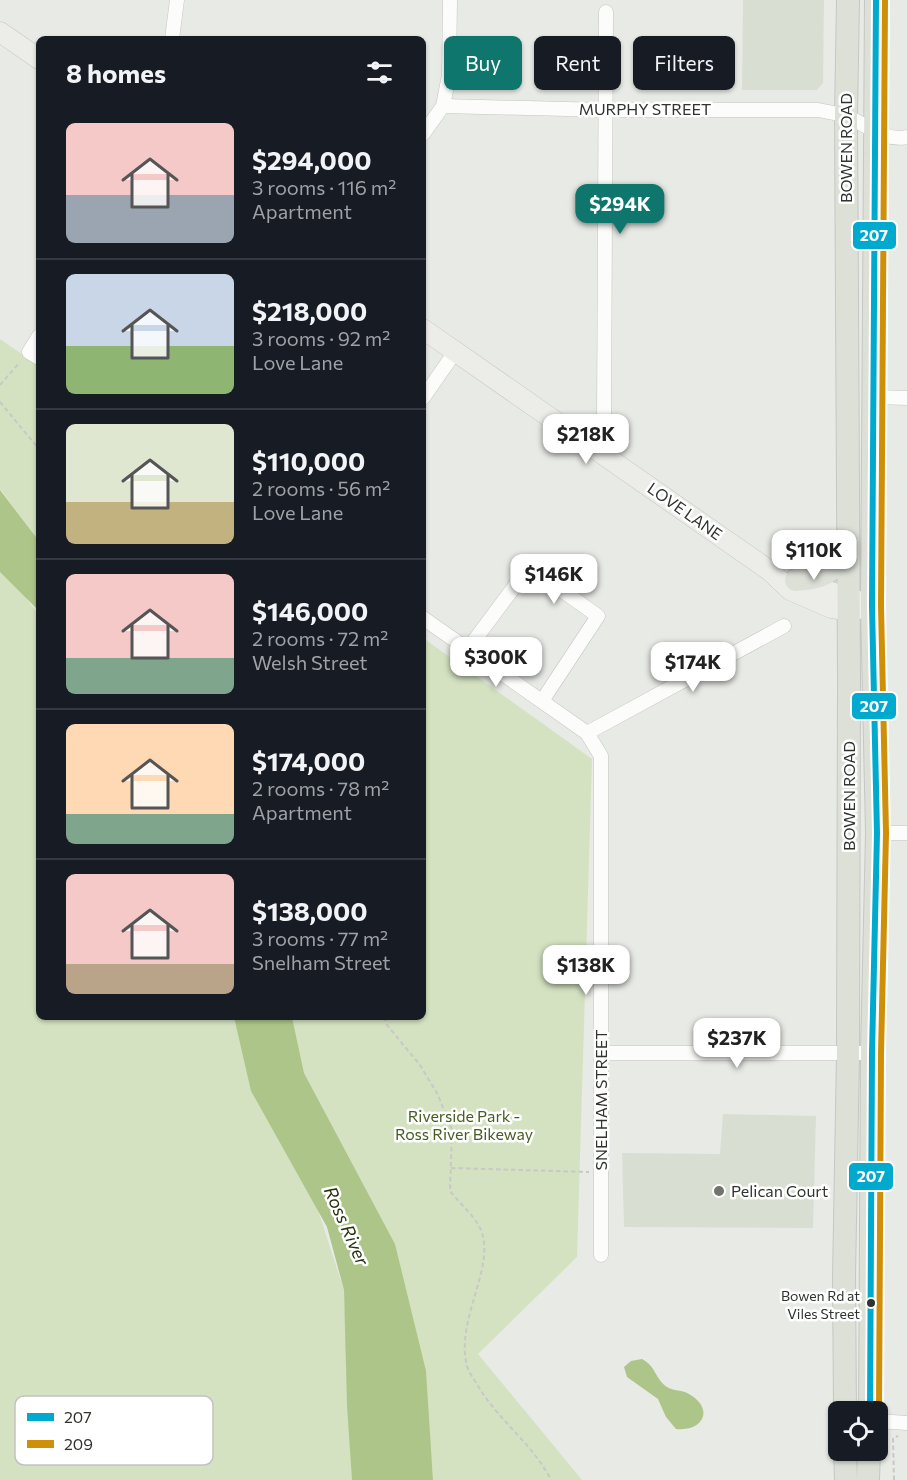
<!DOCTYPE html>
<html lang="en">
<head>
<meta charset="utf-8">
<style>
	body { margin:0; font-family:Commissioner,sans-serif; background:#242831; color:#f1f3f6; height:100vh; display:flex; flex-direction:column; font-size:22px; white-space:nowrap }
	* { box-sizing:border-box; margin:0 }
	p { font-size:20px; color:#9ea1a6 }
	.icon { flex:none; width:33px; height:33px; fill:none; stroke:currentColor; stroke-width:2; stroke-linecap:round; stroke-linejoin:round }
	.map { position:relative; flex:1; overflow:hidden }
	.panel { position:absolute; left:36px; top:36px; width:390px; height:984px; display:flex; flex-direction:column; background:#171b24; border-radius:9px; box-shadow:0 2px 4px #0004 }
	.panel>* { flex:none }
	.top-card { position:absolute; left:444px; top:36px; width:372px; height:54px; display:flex; gap:12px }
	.buttons { position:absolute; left:828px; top:1401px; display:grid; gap:12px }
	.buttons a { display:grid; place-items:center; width:60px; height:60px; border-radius:9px; background:#171b24; box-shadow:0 2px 4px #0004; font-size:30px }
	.price { position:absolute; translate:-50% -51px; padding:0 14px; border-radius:12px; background:#fff; color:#222; font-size:20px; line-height:39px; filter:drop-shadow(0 2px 3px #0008) }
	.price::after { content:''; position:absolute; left:50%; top:36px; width:18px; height:14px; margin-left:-9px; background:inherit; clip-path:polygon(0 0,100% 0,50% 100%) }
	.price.on { background:#0f766e; color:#fff }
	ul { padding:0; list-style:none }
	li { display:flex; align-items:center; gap:18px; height:150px; padding:0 30px }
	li+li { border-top:2px solid #363941 }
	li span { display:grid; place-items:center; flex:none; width:168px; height:120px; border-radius:9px; color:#555 }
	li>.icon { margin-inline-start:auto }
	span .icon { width:72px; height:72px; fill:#fffc; stroke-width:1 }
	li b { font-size:26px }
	h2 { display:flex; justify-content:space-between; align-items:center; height:72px; padding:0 30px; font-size:26px }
	.chip { padding:0 21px; border-radius:9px; background:#171b24; box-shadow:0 2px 4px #0004; font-size:21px; line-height:54px }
	.chip.on { background:#0f766e; color:#fff }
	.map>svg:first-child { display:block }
	.built { fill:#d9ded2 }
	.green { fill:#d4e2c1 }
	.water { fill:#adc589 }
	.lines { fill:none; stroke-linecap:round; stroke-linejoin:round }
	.street-casing { stroke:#c4c6c2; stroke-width:15 }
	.secondary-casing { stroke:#c4c6c2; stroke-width:21 }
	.primary-casing { stroke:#c6c7c4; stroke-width:24 }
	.path { stroke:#c8c8c7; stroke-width:2; stroke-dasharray:4.5 3; stroke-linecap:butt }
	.street { stroke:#fcfcfb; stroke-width:14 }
	.secondary { stroke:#ecede9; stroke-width:20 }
	.primary { stroke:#dce0d7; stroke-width:22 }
	.bus-1-casing { stroke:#fff; stroke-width:10 }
	.bus-2-casing { stroke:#fff; stroke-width:10 }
	.bus-1 { stroke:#00a9ce; stroke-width:6 }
	.bus-2 { stroke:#cf8f09; stroke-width:6 }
	.poi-dot { fill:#71736f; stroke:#fff; stroke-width:2 }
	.bus-dot { fill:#31332f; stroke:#fff; stroke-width:2 }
	.labels { text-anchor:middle; stroke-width:5; stroke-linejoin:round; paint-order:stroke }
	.bus-label { font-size:14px; fill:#31332f; stroke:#fff; text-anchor:end }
	.street-label { font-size:16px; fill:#31332f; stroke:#fff }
	.park-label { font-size:16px; fill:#475d22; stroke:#fff }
	.poi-label { font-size:16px; fill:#31332f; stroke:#fff; text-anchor:start }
	.water-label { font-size:18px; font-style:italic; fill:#24310e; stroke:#fff }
	.key { fill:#fff; stroke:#c1c2c1; stroke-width:1.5 }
	.key-label { font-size:16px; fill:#31332f }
	.line-badge { stroke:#fff; stroke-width:2 }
	.badge-label { font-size:16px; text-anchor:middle; font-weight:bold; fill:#fff }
</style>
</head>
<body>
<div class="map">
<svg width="907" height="1480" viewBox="0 0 907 1480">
	<rect width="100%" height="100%" fill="#e8eae5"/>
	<path class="built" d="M743,0H824L823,83L817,90H742Z
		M723,1114L816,1116L813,1228L624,1227L622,1153L720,1154Z"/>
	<path class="green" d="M0,339L39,366V541L0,489Z
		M0,564L39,615V1017H255L344,1290L352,1480H0Z
		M423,638L592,759L577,1257L478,1354L582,1480H433L432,1464L395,1244L304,1073L292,1017H423Z"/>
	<path class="water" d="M0,490L39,541V611L0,572Z
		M234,1017H292L304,1073L395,1244L426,1371L433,1480H352L347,1406L344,1290L327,1227L251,1091Z
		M642,1359C656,1366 655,1379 667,1387C673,1391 683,1390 689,1394C715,1409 703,1432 676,1429L666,1417L658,1399L627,1377L624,1367L631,1361Z"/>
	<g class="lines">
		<defs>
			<path id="street" d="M172,39L177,0
				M443,106L605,110H818C827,112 837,113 846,116C866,124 884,142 907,137
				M423,134L443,106L449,75L450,0
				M39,336L29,352L39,358
				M875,397L907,398
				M423,398L455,352
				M590,445L604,424L606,12
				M423,618L587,733L601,756V1255
				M468,649L529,567L598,616L542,701
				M587,733L784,626
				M877,833H907
				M602,1053H872
				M878,1421L907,1423"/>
			<path id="secondary" d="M0,32L39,59
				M423,329L770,571L790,590L831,608L849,611L872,606
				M798,581L861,602"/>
			<path id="primary" d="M796,580C829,577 834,572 848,543
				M845,1412L844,1277L848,1054L849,678L846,116L848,0
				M870,1412L872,1053L877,833L872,606L876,0
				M845,1450L846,1480
				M868,1480L869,1450"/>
		</defs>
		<use href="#street" class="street-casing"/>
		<use href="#secondary" class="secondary-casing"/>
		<use href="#primary" class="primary-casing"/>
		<path class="path" d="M0,385L20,362
			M0,402L39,449
			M384,1017L387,1025L420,1065L438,1095L452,1130L450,1191C460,1204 474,1215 481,1230C496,1268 455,1319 467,1366C469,1373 474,1379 478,1386C498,1420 533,1444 551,1480
			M451,1168L589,1172
			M894,1480L893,1438L898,1436"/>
		<use href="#street" class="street"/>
		<use href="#secondary" class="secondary"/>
		<use href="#primary" class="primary"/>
		<defs>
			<path id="bus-1" d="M870,1412L872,1053L877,833L872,606L876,0"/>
			<path id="bus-2" d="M879,1412L881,1053L886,833L881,606L885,0"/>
		</defs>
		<use href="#bus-1" class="bus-1-casing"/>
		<use href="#bus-2" class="bus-2-casing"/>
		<use href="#bus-1" class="bus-1"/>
		<use href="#bus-2" class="bus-2"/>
	</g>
	<circle class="poi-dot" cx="719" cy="1191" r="6"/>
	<circle class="bus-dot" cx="871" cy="1303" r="5"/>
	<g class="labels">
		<g class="bus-label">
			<text x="860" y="1301">Bowen Rd at<tspan x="860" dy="18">Viles Street</tspan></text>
		</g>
		<g class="street-label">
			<text x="645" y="115">MURPHY STREET</text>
			<text transform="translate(846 148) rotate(-90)" y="6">BOWEN ROAD</text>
			<text transform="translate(685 511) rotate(35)" y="6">LOVE LANE</text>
			<text transform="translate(849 796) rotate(-90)" y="6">BOWEN ROAD</text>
			<text transform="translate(601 1100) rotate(-90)" y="6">SNELHAM STREET</text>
		</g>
		<g class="park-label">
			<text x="464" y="1122">Riverside Park -<tspan x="464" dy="18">Ross River Bikeway</tspan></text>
		</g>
		<g class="poi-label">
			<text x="731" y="1197">Pelican Court</text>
		</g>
		<g class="water-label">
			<text transform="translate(346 1226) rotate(66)" y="6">Ross River</text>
		</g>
	</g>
	<rect x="15" y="1396" width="198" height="69" rx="9" class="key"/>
	<rect x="27" y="1413" width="27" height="8" fill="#00a9ce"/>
	<rect x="27" y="1440" width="27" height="8" fill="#cf8f09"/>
	<g class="key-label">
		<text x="64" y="1423">207</text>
		<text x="64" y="1450">209</text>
	</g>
	<g class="line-badge">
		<rect x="852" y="221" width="45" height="29" rx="6" fill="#00a9ce"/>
		<rect x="851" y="692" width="46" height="28" rx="6" fill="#00a9ce"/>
		<rect x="848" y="1162" width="46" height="29" rx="6" fill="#00a9ce"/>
	</g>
	<g class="badge-label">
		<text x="874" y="241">207</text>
		<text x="874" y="712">207</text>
		<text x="871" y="1182">207</text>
	</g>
</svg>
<div class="buttons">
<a><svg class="icon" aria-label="locate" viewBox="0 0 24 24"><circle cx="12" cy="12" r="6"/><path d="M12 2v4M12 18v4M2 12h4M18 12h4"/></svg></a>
</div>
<b class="price on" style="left:620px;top:235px">$294K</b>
<b class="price" style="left:586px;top:465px">$218K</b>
<b class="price" style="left:814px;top:581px">$110K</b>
<b class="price" style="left:554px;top:605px">$146K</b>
<b class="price" style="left:496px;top:688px">$300K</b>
<b class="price" style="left:693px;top:693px">$174K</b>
<b class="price" style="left:586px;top:996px">$138K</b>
<b class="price" style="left:737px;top:1069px">$237K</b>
<div class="top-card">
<a class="chip on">Buy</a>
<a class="chip">Rent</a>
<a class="chip">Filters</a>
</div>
<section class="panel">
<h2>8 homes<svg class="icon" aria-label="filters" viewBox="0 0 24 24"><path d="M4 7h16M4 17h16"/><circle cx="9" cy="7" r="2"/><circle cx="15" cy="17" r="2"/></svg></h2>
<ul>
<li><span style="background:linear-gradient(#f6c9c9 60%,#9aa5b1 0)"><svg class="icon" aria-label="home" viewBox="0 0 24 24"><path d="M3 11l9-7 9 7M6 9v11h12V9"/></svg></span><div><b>$294,000</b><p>3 rooms · 116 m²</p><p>Apartment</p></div></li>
<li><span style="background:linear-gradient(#c9d6e8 60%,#8fb573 0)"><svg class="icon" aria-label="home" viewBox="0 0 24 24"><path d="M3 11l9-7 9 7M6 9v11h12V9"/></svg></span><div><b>$218,000</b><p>3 rooms · 92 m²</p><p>Love Lane</p></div></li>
<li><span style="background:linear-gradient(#dfe7d0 65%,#c2b280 0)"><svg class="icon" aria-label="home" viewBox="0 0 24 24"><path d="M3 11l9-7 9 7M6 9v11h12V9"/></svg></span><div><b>$110,000</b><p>2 rooms · 56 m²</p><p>Love Lane</p></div></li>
<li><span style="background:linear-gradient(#f6c9c9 70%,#7fa58c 0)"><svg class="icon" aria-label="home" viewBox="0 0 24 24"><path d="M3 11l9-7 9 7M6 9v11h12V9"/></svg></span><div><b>$146,000</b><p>2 rooms · 72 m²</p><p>Welsh Street</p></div></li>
<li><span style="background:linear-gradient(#ffd9b3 75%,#7fa58c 0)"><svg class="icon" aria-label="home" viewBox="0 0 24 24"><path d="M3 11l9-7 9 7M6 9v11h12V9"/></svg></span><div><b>$174,000</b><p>2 rooms · 78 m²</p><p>Apartment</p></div></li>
<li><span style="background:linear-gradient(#f6c9c9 75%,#b9a48a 0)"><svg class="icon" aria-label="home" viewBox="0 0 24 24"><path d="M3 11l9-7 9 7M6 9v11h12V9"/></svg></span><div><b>$138,000</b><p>3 rooms · 77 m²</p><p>Snelham Street</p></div></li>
</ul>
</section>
</div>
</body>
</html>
